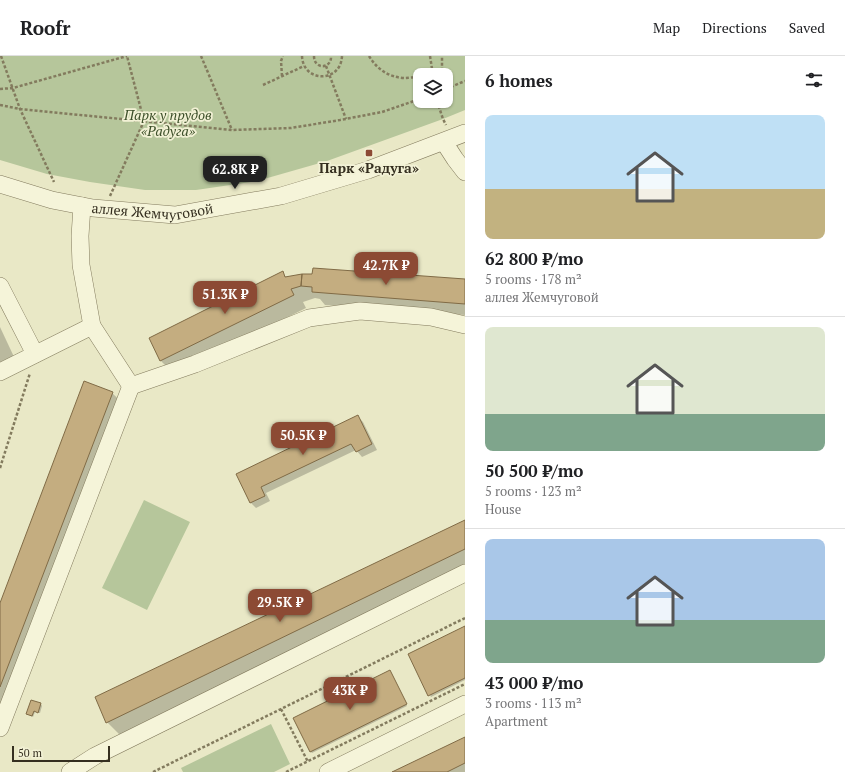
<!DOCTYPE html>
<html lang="en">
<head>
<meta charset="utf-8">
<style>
	body { margin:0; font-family:"PT Serif",serif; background:#f2f2f2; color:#202124; height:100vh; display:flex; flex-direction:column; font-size:15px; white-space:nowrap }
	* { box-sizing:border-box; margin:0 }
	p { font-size:13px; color:#757577 }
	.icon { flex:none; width:22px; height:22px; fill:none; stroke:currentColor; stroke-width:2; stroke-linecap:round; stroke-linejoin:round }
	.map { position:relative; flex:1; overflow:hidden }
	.details { display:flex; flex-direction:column; background:#fff; width:380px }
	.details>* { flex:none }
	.buttons { position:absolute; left:413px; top:12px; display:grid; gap:8px }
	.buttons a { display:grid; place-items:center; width:40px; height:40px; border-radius:8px; background:#fff; box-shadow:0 1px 3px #0004; font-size:20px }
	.scale { position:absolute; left:12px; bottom:10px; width:98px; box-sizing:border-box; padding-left:4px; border:2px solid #352f20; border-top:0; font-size:11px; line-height:14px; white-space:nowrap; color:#352f20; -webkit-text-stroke:3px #f2f1d5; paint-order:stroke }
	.price { position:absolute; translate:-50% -34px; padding:0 9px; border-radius:8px; background:#8c4a34; color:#fff; font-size:13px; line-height:26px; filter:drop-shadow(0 1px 2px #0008) }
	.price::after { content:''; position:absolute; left:50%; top:24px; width:12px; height:9px; margin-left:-6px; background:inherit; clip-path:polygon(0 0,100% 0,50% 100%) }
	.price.active { background:#222; color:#fff }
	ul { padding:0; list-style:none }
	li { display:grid; align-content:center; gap:8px; height:212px; padding:0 20px }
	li+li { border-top:1px solid #e0e0e0 }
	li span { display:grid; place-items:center; height:124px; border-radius:8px; color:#555 }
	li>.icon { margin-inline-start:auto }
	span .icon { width:72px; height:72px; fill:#fffc; stroke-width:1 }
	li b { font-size:17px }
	h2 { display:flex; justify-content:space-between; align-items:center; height:48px; padding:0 20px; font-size:17px }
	header { display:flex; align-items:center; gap:24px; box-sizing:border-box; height:56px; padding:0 20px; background:#fff; border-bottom:1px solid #e0e0e0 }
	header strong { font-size:19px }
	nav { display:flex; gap:22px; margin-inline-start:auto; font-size:14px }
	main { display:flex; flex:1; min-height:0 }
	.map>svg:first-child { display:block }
	.green { fill:#b6c69b; fill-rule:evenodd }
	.shadow { fill:#0003 }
	.building { fill:#c4ad80; stroke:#806b46 }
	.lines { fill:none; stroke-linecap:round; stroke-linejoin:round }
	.minor-casing { stroke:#837b5e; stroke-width:18 }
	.path { stroke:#837b5e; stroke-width:2.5; stroke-dasharray:3 2; stroke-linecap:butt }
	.minor { stroke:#f5f4d9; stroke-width:17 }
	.poi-dot { fill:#8c4a34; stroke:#f2f1d5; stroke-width:1.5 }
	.labels { text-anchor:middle; stroke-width:3.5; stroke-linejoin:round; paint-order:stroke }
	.park-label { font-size:14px; font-style:italic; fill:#3c4f29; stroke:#f2f1d5 }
	.poi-label { font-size:14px; font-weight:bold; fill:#352f20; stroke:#f2f1d5 }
	.street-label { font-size:14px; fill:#352f20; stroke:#f2f1d5 }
</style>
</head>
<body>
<header>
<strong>Roofr</strong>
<nav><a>Map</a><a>Directions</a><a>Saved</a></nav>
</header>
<main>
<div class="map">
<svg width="465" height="716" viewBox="0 0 465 716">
	<rect width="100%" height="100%" fill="#e9e8c6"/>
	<path class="green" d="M0,0H465V54L443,63L327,105L257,125L196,134H145L90,126L47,118L0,104ZM420,19H446V45H420Z
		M144,444L190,466L147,554L102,532Z
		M271,668L290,708L274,716H183L181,712Z"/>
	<path class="shadow" d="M282,217L287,222L465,224V259L325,249L320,243L315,242L303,246L306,252L174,318L161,305L150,282Z
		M0,271L15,303L0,310Z
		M112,337L125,349L0,677V550Z
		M357,360L363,366L377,394L362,401L356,394L266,437L270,445L256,452L251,447L237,418Z
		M465,465V512L120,679L107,666Z
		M465,572V624L431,641L409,599Z
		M391,617L407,650L312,697L311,696L294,663Z
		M32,645L41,648L42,650L40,657L35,656L33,661L27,658Z
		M465,682V716H394Z"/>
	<path class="building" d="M313,212L465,223V248L312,236V231L301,230L302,218H312Z
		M283,215L285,221L302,218L301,230L291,233L294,239L160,305L149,282Z
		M84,325L113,336L0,631V547Z
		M358,359L372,388L356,396L351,388L261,431L265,440L250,447L236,418Z
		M465,464V493L106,667L95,641Z
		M465,570V622L428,640L408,598Z
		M390,614L407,648L310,696L293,662Z
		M31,644L41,647L38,657L34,655L32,660L26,658Z
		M465,681V707L447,716H392Z"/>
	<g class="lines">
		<defs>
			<g id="minor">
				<path d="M444,86L455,103L465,116"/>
				<path id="s1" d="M0,128L52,144L93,152L175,159L281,140L368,114L465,77"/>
				<path d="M82,150L80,180L81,209L92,270L131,330L195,308L309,262L360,255L431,261L465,269"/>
				<path d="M0,230L35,298"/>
				<path d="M0,316L92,270"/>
				<path d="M0,672L131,330"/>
				<path d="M70,716L95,700L465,517"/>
				<path d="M328,716L465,648"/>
			</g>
		</defs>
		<use href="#minor" class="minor-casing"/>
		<path class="path" d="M1,0L20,53L54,126
			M201,0L232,74
			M302,0C303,27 341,27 342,0
			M314,0C314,14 332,13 331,0
			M369,0C377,13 388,21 404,22C409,22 415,21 420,21
			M430,0L433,19
			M326,10L346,63
			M439,19L442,14V0
			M282,20L281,5L283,0
			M263,29L304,10
			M0,33L13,32L127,0
			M446,33L465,25
			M437,45L443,63L446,69
			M0,49L20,53L232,74L291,72L340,64L382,56L420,43
			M110,140L144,65L127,0
			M0,412L30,317
			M281,653L308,706
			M153,716L281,653L465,562
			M286,716L465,628"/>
		<use href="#minor" class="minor"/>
	</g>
	<rect class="poi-dot" x="365" y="93" width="8" height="8" rx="2"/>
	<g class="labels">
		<g class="park-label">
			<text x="168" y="64">Парк у прудов<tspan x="168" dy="16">«Радуга»</tspan></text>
		</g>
		<g class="poi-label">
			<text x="369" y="117">Парк «Радуга»</text>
		</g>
		<g class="street-label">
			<text dy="5" stroke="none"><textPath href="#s1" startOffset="156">аллея Жемчуговой</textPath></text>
		</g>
	</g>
</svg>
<div class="buttons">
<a><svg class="icon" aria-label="layers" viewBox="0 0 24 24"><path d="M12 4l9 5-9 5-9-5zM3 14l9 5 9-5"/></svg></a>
</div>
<div class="scale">50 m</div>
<b class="price active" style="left:235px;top:134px">62.8K ₽</b>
<b class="price" style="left:386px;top:230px">42.7K ₽</b>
<b class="price" style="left:225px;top:259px">51.3K ₽</b>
<b class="price" style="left:303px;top:400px">50.5K ₽</b>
<b class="price" style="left:280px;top:567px">29.5K ₽</b>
<b class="price" style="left:350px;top:655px">43K ₽</b>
</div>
<section class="details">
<h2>6 homes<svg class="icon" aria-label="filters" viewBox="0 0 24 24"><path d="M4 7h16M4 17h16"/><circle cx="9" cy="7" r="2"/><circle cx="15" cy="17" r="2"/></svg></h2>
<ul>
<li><span style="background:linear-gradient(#bfe0f5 60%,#c2b280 0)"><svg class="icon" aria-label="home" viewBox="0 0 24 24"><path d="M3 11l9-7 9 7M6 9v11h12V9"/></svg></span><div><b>62 800 ₽/mo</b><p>5 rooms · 178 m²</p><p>аллея Жемчуговой</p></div></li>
<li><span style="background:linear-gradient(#dfe7d0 70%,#7fa58c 0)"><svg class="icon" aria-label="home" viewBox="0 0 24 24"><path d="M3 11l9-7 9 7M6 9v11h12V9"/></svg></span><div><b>50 500 ₽/mo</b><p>5 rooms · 123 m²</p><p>House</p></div></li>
<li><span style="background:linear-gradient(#a9c7e8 65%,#7fa58c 0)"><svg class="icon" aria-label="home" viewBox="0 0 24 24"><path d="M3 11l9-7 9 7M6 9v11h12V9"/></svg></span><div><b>43 000 ₽/mo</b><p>3 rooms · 113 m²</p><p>Apartment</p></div></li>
</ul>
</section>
</main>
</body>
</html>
